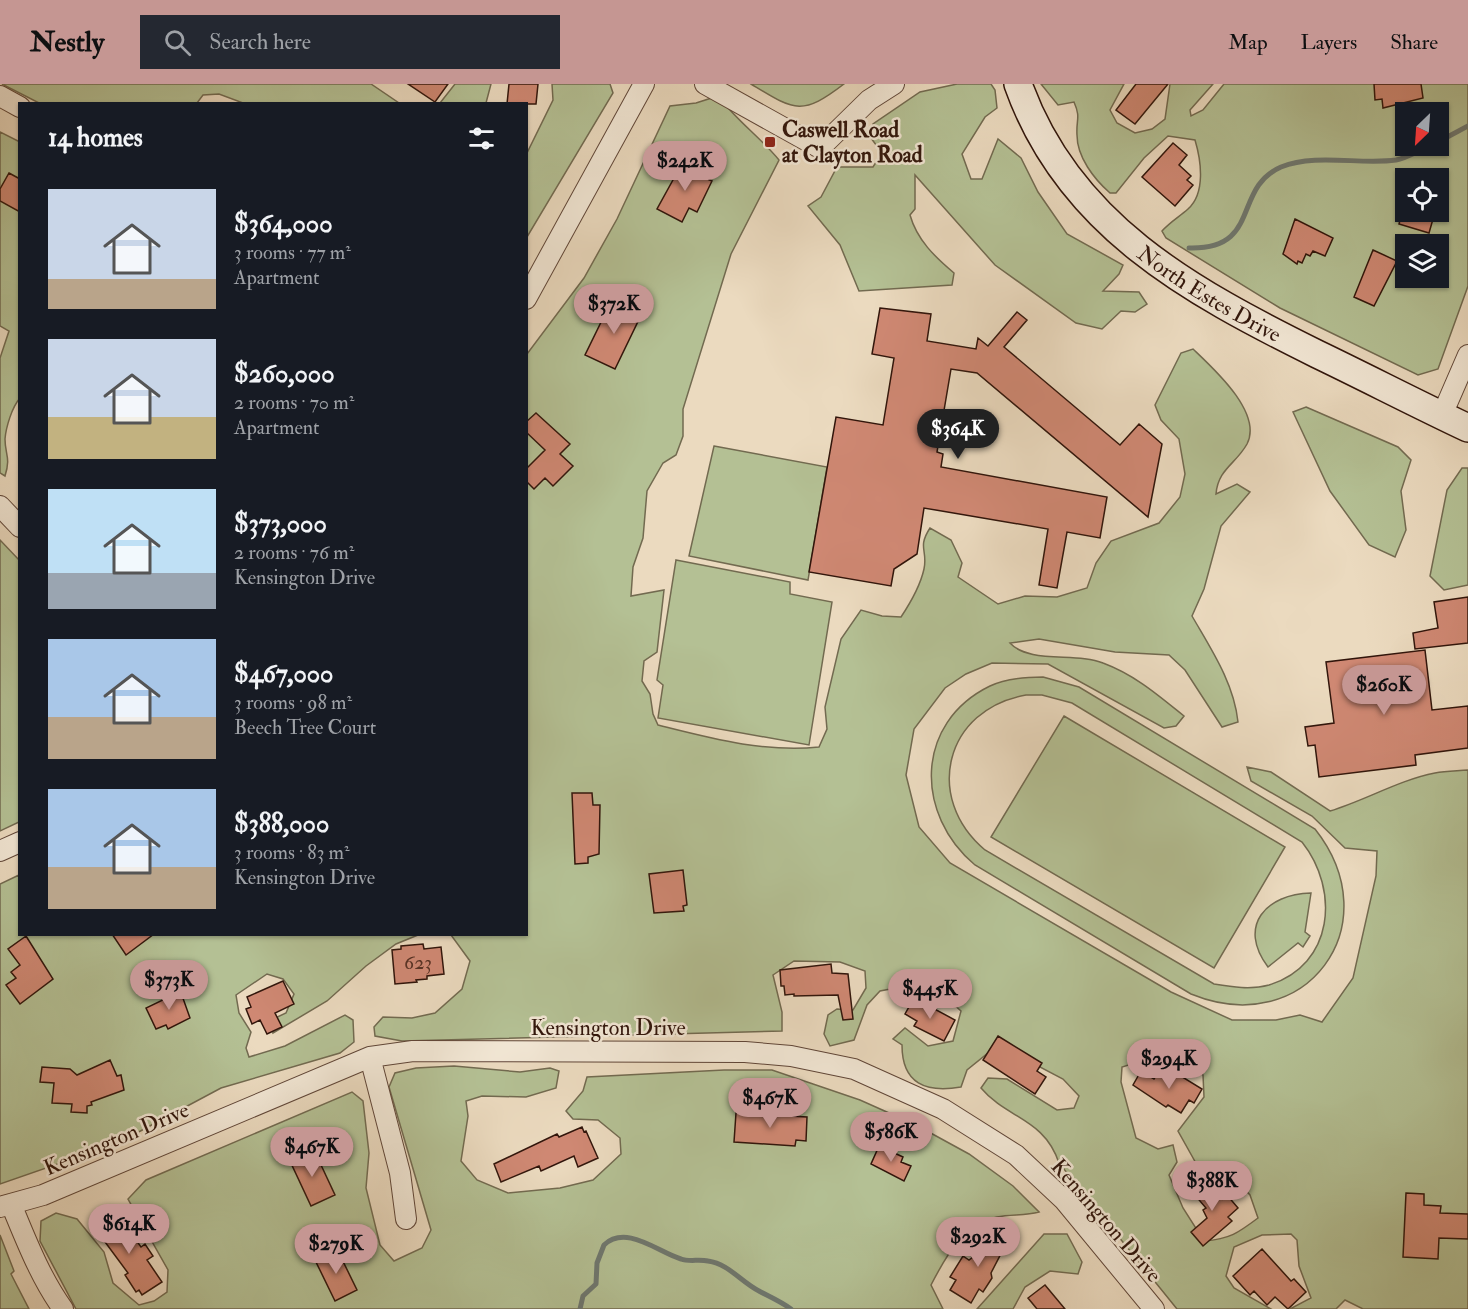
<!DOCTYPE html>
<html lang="en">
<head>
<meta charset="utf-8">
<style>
	body { margin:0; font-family:"IM FELL Double Pica",serif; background:#242831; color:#f1f3f6; height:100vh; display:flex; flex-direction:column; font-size:22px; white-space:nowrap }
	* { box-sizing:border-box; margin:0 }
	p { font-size:20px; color:#9ea1a6 }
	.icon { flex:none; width:33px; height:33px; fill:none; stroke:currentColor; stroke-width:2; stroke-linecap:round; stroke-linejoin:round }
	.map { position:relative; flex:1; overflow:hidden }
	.sheet { position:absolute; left:18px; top:18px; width:510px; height:834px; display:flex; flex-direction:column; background:#171b24; border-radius:0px; box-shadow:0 2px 4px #0004 }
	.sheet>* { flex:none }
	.needle { width:39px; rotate:205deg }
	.tools { position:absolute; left:1395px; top:18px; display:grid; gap:12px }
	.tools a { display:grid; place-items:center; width:54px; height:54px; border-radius:0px; background:#171b24; box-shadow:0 2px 4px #0004; font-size:30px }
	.price { position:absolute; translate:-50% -51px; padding:0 14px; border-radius:21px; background:#c59692; color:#111; font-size:20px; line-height:39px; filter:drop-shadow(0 2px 3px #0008) }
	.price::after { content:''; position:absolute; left:50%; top:36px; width:18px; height:14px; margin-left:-9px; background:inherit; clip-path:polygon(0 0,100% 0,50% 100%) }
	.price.selected { background:#222; color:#fff }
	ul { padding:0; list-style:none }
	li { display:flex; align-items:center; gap:18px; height:150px; padding:0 30px }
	li span { display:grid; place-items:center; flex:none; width:168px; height:120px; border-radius:0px; color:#555 }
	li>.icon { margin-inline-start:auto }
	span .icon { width:72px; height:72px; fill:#fffc; stroke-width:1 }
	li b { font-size:26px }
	h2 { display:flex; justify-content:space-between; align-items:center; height:72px; padding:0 30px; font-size:26px }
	header { display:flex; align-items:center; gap:36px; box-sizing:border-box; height:84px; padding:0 30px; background:#c59692; color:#111 }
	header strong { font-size:28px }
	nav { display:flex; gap:33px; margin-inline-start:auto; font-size:21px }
	.search { width:420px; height:54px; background:#242831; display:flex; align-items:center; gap:15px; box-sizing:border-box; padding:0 21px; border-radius:0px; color:#9ea1a6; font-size:22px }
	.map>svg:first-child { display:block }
	.green { fill:#b4c094; stroke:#726a50; stroke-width:1.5; fill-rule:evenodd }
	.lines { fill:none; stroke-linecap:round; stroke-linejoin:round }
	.stream { stroke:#6f7870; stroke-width:5 }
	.building { fill:#cf8873; stroke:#31150b; stroke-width:1.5 }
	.street-casing { stroke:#604638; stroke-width:22 }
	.secondary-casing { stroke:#31150b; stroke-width:30 }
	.street { stroke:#f2e7d5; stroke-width:20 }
	.secondary { stroke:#f2e7d5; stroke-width:27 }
	.poi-dot { fill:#8f2418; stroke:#f2e7d5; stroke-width:2 }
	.labels { text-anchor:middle; stroke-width:5; stroke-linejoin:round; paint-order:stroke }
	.number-label { font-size:20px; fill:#583225 }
	.poi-label { font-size:22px; font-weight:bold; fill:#31150b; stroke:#f2e7d5; text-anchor:start }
	.street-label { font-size:22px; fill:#31150b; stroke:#f2e7d5 }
</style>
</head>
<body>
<header>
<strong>Nestly</strong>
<div class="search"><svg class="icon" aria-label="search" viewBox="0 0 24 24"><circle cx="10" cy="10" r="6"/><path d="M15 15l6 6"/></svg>Search here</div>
<nav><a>Map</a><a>Layers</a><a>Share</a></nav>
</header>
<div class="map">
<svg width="1468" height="1225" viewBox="0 0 1468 1225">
	<rect width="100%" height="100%" fill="#ebdabf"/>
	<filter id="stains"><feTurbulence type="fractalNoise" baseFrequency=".00333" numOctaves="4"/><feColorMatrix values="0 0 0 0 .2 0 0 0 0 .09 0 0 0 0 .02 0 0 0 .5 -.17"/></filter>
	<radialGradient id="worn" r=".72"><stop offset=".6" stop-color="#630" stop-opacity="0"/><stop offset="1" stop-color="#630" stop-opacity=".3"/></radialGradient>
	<path class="green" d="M2,0H371L399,19H243L219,10L203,11L197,19H39Z
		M455,0H491L486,19H440Z
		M552,0H610L613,9L527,153V69L553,16Z
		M751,0H844C801,33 794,26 751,0Z
		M957,0H991L995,6L997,24L985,33L962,70L971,95H982L998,55L1021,74L1038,108L1067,150L1123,181L1119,190L1103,207L1139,208L1147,220L1135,228L1121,227L1102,245L1076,239L995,181L915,91V125L910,131C917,156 935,173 954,189L952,201L859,207L840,161L808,122L821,113L837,83H873L882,69L871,54L873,40L920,8Z
		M1041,0H1124L1110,26L1117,39L1135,49L1152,45L1165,35L1170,0H1213L1190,26L1191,32L1203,26L1224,0H1468V202L1438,285L1418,291L1280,224L1166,154L1162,147C1170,138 1179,133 1188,125C1206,109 1201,76 1195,56L1168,52L1144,74L1116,109H1110C1094,95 1077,73 1077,51C1076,35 1081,34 1074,18L1058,21ZM1406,28H1438V62H1406ZM1406,94H1438V128H1406ZM1406,160H1438V194H1406Z
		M718,12C737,37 760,53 779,76L731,170L683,325V352L676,371L663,379L647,407L643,454L633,483L631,512L664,506L657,568L644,577L642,597L650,610L653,630L658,641C710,654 765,669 819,663L827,645L825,623L841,555L861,526L882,532L901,533C911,518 920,503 924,485C928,466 917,464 930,444L951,456L962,479L958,493L998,520L1025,512L1057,513L1087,504L1096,479L1111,457L1159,439L1180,413L1185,390L1179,355L1161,336L1155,321L1181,269L1193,265C1214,285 1263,329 1247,360C1236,380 1218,385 1216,410L1237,400L1250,408L1221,442L1204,505L1192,532C1211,565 1234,599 1238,638L1222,643L1185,586L1169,571L1115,568L1039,555L1010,559C1029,580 1077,568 1103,579C1135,591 1158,611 1184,632L1176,642L1164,644L1048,580L992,579L966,590L945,604L914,645L906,691L919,743L950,779L1171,908L1232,936H1276L1300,931L1322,938L1353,894L1376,792L1377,767L1345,764L1312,732L1251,697L1247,683L1271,688L1330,727C1366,716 1399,696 1435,689C1446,687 1457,687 1468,686V1225H1363L1345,1216L1336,1225H1290L1311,1214L1299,1182L1297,1156L1291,1150L1262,1151L1234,1163L1226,1192L1234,1204L1271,1225H1177L1059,1079C1044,1034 1007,1035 981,1004L988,994L1007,995L1057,1026L1074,1024L1079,1012L1063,995L998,961L967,986L961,1003C926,1009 902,1000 902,961L893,955L905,944L928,962L953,957L961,927L944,912L906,902L880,907L867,921L854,956L830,962L824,950L828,931L837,925L853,926L866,904L865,887L840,878L794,877L773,891L782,928V947L402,957L375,952L374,943L383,933L412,934L435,929L462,905L470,877L451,851L526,850L527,270L584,194L617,135L670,22L696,19ZM1138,978L1172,989L1182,978L1203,991L1204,1013L1178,1047L1197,1081L1209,1088L1223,1083L1250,1111L1258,1134C1238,1149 1230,1155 1204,1157L1183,1124L1169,1091L1177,1078L1173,1061L1158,1065L1136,1054L1121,998L1122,983Z
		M0,48L20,58V314C12,323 6,343 5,355C5,371 11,373 5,392L0,389V274L9,247L0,242Z
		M1306,323L1398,363L1411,376L1401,407L1406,446L1395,473L1369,461L1330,407L1293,328Z
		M714,362L827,383L808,496L689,472Z
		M1462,384H1468V501L1444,506L1430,492L1447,406Z
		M0,456L20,477L19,738L0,747Z
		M676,476L790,498V510L832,518L809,661L658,634L663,601L657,596Z
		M1043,593L1079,603L1315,745C1391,841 1306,957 1191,910L975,781C915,731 914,639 990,602C1006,594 1025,593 1043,593ZM1026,611H1042L1072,619L1302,758C1340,806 1334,881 1269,901C1251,906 1232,903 1214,900L985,766C923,714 945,625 1026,611Z
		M1064,632L1285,763L1214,884L991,753Z
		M19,791L20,850L418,851L396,860L366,882L327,917L273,949L271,936L286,929L294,910L283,895L267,890L236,911L239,929L251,948L246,964L249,973L285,962L345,931L353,936L354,958L340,969L221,1004L118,1059L0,1100V800Z
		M1311,809L1305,848L1310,852L1303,863L1298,859L1268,883C1237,842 1266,810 1311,809Z
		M454,982L520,988L550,984L559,987L556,1004L526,1013L482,1012L466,1017L468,1032L461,1077L477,1096L508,1109L560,1104L593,1096L621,1070L620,1054L598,1036L573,1035L566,1027L583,1007L587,993L724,986H772L860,1016L916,1041L969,1070L1013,1102L1039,1128C1025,1132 1011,1130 997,1133C963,1140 946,1172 931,1201L943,1225H76L40,1157L41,1137L56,1129L77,1135L104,1168L113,1199L139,1221L154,1217L167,1208L168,1186L128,1115L146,1096L352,1008L363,1017L369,1069L366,1104L380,1161L394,1177L422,1164L431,1146L389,1003L395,989L416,984Z
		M1044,1150H1067L1082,1178L1078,1190L1050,1187L1025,1203L1013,1225H977Z
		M0,1151L14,1187L11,1190L29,1225H0Z"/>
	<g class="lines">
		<path class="stream" d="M1438,58L1468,42
			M1189,164C1262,166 1232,104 1281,83C1316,69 1360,81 1396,76C1407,74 1419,66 1430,62
			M580,1225L583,1212L596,1200L597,1179L604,1161C626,1140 658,1168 681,1175C689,1178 699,1175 708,1177C729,1180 741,1198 759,1207C770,1213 780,1217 791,1225"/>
	</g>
	<path class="building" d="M408,0H448L435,18Z
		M509,0H538L536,20H507Z
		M1136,0H1168L1135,40L1116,26Z
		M1374,0H1421L1423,14L1383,24L1382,15L1375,16Z
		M1173,59L1187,71L1179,81L1191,92L1187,96L1193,101L1175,122L1142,93Z
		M684,76L708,88L705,94L712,97L697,128L689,124L682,138L657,125Z
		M9,89L20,95V128L0,117V105Z
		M1402,128H1435L1429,149L1399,140Z
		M1295,135L1333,154L1325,172L1313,167L1310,172L1306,170L1302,179L1298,177L1297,180L1283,170Z
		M1373,166L1397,177L1374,222L1354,213Z
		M625,216L644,225L615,285L585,271L607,226L618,231Z
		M880,224L931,230L927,257L976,265L978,254L988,262L1017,228L1027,236L1004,263L1120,361L1139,340L1162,360L1148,433L977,289L951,285L937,368L943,370L941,383L1107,413L1100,454L1067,448L1057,504L1039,501L1048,445L924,424L917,470L894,485L891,502L809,488L836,333L883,341L894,274L872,270Z
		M536,329L570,360L560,370L573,382L553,402L545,394L534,405L527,398V384L545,366L526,348V338Z
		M1468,513V559L1415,565L1413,549L1438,544L1434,518Z
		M1425,566L1432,626L1468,622V664L1415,671L1416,681L1319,693L1315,661L1308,662L1305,643L1334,639L1326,578Z
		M572,709H592L593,721H600L599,770L588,773V779L575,780Z
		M683,786L687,821L683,822L684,827L654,829L649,790Z
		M112,850H154L126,871Z
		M26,852L53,895L20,920L6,901L16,894L11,888L20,881L8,865Z
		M423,860L424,865L441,863L444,890L427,892V895L416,896L417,898L395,900L392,866L401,865V862Z
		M831,880L832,889L848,890L853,935L843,936L838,911L794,912V910L785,911L784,902H781L780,886Z
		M283,897L294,920L275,929L282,943L267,950L260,936L252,940L246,925L251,923L247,913Z
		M179,903L190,934L168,945L166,941L156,945L146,924L167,914L165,910Z
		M914,914L955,936L944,957L914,942L917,937L905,930Z
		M998,952L1042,979L1037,987L1046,993L1035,1010L983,976Z
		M110,976L117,992L121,991L124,1006L91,1018L92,1021L87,1022V1029L71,1028L72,1020L52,1019L54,999L40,998L42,983L70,985L77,991Z
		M1141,987L1154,995L1159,987L1173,994L1176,989L1202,1005L1194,1019L1189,1016L1181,1029L1168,1021L1166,1023L1133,1001Z
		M736,1029L807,1033L806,1057L796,1056L795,1062L734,1058Z
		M582,1043L584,1048L586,1047L598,1074L578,1083L574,1072L541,1087L539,1082L501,1098L494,1080L557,1050L559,1053Z
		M879,1062L903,1073L901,1078L911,1082L904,1097L871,1080Z
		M314,1066L335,1111L311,1122L290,1077Z
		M1202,1093L1218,1112L1220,1110L1223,1115L1227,1111L1238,1124L1228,1133L1232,1137L1203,1162L1191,1148L1207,1134L1203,1126L1206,1124L1189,1104Z
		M1406,1109L1424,1110V1121L1441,1122L1440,1129L1468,1130V1155L1439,1154L1438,1175L1403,1173Z
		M108,1130L110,1133L112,1131L127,1152L131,1149L141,1163L145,1160L153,1172L147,1176L162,1198L142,1211L139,1206L136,1208L125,1191L128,1189L94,1143Z
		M989,1147L1007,1158L991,1189L992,1194L983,1208L979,1205L971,1219L950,1206L956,1196L950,1193L963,1172L969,1176L973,1173Z
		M337,1165L357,1206L335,1217L315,1176Z
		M1262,1165L1291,1197L1294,1195L1306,1208L1288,1225L1275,1213L1267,1221L1254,1207L1250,1211L1233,1192Z
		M1045,1201L1065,1225H1037L1028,1214Z"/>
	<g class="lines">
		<defs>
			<path id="street" d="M705,0L820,64L869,16L894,0
				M0,12L20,23
				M526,215L644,0
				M1442,331L1468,271
				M0,422L20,443
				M0,767L20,758
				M370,973L400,1089L406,1135
				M11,1120C26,1156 40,1193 63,1225
				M0,1123L43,1111L370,973L413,967L745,968L791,972L854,985L943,1025L1016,1071L1064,1116L1154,1225"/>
			<g id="secondary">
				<path id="s1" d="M1018,0C1068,141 1190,207 1317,270C1367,294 1417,320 1468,344"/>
			</g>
		</defs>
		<use href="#street" class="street-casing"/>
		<use href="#secondary" class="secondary-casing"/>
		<use href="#street" class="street"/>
		<use href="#secondary" class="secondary"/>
	</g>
	<rect class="poi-dot" x="764" y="52" width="12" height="12" rx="3"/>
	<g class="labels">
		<g class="number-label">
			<text x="418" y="885">623</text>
		</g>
		<g class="poi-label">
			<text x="782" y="53">Caswell Road<tspan x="782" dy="25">at Clayton Road</tspan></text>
		</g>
		<g class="street-label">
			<text dy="8" stroke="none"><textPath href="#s1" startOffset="291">North Estes Drive</textPath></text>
			<text x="608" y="951">Kensington Drive</text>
			<text transform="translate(116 1054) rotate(-23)" y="8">Kensington Drive</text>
			<text transform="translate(1107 1136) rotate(49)" y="8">Kensington Drive</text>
		</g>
	</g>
	<rect width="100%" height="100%" filter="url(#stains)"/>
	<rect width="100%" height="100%" fill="url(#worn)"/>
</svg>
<div class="tools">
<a><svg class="needle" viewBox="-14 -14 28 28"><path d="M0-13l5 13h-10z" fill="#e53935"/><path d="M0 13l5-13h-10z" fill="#9ea1a6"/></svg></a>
<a><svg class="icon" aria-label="locate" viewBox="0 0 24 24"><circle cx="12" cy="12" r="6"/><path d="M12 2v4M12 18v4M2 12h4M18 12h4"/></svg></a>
<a><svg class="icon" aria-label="layers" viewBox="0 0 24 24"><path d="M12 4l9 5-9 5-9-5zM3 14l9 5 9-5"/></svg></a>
</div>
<b class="price" style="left:685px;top:108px">$242K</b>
<b class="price" style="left:614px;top:251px">$372K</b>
<b class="price selected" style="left:958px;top:376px">$364K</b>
<b class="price" style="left:1384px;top:632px">$260K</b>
<b class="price" style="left:169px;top:927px">$373K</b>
<b class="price" style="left:930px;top:936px">$445K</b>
<b class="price" style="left:1169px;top:1006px">$294K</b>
<b class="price" style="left:770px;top:1045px">$467K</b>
<b class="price" style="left:891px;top:1079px">$586K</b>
<b class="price" style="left:312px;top:1094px">$467K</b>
<b class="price" style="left:1212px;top:1128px">$388K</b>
<b class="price" style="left:129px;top:1171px">$614K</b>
<b class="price" style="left:978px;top:1184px">$292K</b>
<b class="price" style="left:336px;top:1191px">$279K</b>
<section class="sheet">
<h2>14 homes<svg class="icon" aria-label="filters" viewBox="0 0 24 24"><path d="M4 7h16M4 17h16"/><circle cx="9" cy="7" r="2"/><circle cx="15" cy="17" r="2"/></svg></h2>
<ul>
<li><span style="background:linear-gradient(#c9d6e8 75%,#b9a48a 0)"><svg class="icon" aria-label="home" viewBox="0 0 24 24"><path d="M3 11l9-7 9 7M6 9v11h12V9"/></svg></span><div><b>$364,000</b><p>3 rooms · 77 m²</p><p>Apartment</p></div></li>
<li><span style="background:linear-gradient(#c9d6e8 65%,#c2b280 0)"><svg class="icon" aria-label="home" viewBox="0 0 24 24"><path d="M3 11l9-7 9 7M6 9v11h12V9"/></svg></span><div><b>$260,000</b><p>2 rooms · 70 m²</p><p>Apartment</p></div></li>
<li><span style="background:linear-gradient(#bfe0f5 70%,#9aa5b1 0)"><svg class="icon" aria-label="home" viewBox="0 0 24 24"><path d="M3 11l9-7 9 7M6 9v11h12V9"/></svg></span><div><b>$373,000</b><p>2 rooms · 76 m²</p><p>Kensington Drive</p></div></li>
<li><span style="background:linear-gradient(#a9c7e8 65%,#b9a48a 0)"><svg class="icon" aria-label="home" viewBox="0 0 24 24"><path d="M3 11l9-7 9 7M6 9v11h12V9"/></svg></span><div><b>$467,000</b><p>3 rooms · 98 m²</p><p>Beech Tree Court</p></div></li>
<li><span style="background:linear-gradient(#a9c7e8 65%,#b9a48a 0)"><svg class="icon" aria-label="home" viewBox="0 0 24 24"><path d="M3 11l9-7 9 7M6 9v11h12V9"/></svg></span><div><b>$388,000</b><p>3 rooms · 83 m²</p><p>Kensington Drive</p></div></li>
</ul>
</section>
</div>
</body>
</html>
